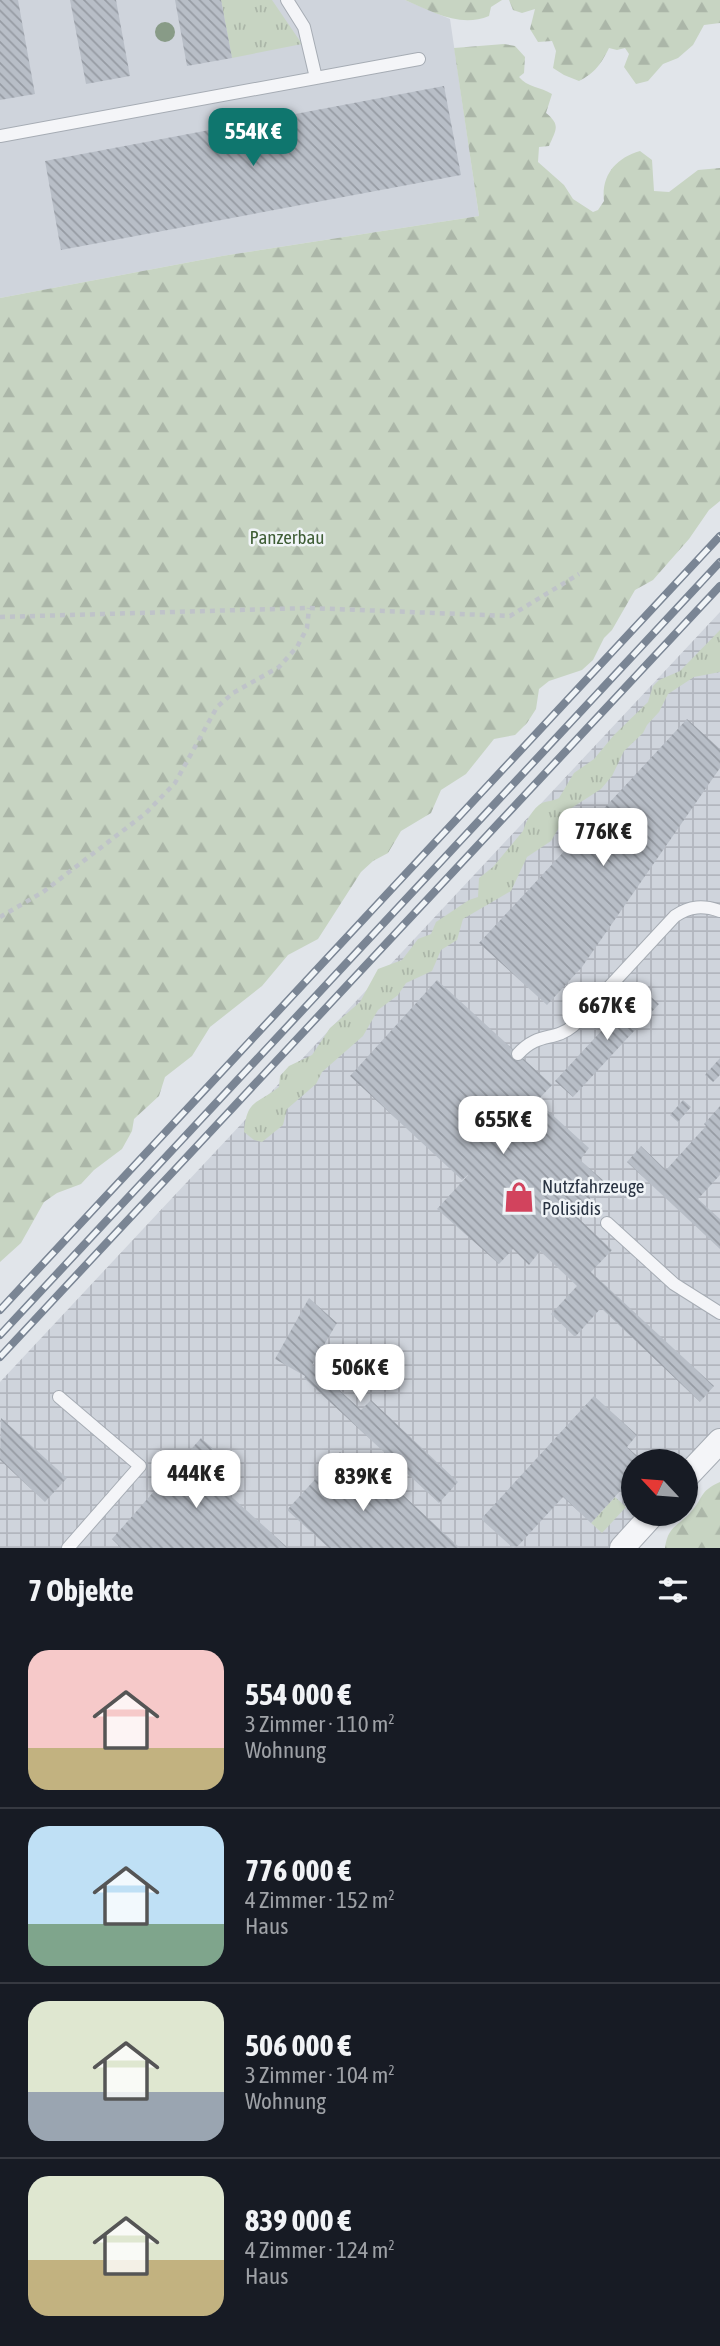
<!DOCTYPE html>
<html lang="de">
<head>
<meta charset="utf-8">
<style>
	body { margin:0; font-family:"Asap Condensed",sans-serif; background:#242831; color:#f1f3f6; height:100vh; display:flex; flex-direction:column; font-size:26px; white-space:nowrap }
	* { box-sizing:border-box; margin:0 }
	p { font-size:23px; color:#9ea1a6 }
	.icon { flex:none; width:38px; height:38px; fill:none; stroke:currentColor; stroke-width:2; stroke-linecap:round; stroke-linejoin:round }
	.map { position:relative; height:1548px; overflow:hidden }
	.side { display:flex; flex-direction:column; background:#171b24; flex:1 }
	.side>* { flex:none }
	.needle { width:46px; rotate:296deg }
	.buttons { position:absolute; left:621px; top:1449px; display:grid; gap:14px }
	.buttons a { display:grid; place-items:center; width:77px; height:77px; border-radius:50%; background:#171b24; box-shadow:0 2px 5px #0004; font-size:35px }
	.price { position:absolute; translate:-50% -60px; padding:0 16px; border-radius:14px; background:#fff; color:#222; font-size:23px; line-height:46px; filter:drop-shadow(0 2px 4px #0008) }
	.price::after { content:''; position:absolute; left:50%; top:42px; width:21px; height:16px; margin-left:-10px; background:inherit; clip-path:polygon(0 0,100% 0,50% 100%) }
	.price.on { background:#0f766e; color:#fff }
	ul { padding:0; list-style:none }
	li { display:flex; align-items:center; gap:21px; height:175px; padding:0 28px }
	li+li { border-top:2px solid #363941 }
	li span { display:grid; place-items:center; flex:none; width:196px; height:140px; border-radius:21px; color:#555 }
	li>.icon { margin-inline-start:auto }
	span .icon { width:84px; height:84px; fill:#fffc; stroke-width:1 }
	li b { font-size:30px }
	h2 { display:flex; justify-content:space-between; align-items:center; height:84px; padding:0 28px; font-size:30px }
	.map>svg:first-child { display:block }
	.built { fill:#cfd4dc }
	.industrial { fill:url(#industrial-grid) }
	.grass { fill:url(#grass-tufts) }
	.forest { fill:url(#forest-firs) }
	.building { fill:url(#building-back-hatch) }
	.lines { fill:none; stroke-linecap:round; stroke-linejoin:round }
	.lane-casing { stroke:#a6acb4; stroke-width:14 }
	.street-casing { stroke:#a6acb4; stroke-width:26 }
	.path { stroke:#bfc3c9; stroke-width:4.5; stroke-dasharray:5 5; stroke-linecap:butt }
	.lane { stroke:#f4f5f8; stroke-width:12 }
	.street { stroke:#f4f5f8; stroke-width:24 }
	.rail-casing { stroke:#7a8594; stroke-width:8 }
	.rail { stroke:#f0f4f7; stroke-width:5; stroke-dasharray:16; stroke-linecap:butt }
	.tree { fill:#889b87 }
	.labels { text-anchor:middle; stroke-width:5; stroke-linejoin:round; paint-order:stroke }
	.park-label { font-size:19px; fill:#3f5e36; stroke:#f0f4f7 }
	.poi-label { font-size:19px; fill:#293342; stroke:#f0f4f7; text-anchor:start }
</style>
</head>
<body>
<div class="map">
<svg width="720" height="1548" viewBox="0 0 720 1548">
	<defs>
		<pattern id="industrial-grid" width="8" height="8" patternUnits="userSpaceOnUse" patternTransform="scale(1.75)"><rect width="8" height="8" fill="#cfd4dc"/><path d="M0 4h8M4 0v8" fill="none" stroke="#b2b6be"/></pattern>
		<pattern id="grass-tufts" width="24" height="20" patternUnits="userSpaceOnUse" patternTransform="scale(1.75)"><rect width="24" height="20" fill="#c7d4c2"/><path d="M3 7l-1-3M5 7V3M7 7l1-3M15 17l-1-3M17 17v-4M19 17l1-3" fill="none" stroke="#abb6a8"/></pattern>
		<pattern id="forest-firs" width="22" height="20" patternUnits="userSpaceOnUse" patternTransform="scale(1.75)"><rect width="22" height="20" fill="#c7d4c2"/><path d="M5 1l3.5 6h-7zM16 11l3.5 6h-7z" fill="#abb6a8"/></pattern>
		<pattern id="building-back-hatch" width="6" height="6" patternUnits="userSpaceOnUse" patternTransform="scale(1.75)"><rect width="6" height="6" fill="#b8bec7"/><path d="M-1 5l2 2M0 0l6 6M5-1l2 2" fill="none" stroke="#969ba3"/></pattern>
	</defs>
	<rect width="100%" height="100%" fill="#e1e5ea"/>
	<path class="built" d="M0,0H405L450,19L479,216L222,256L0,298Z"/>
	<path class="industrial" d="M720,612V1441L686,1461H634V1514H653L622,1548H0V1382Z"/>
	<path class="grass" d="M221,0H272L302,44L232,58Z
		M720,630V672L694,677L668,694L659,712L647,725L643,733L624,751L612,776L601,789L570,809L551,841L527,857L511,891L463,919L457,940L441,950L432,971L406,983L398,995L378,1010L363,1036L322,1072L316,1084L287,1109L283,1125L262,1142L254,1140L244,1132C247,1099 256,1105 279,1087L280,1076L289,1066L312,1055L330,1028L360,1002L378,969L402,960L418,939L431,934L436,922L469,900L478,897L479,878L493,867L523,831C526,821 533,808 542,803C548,801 553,801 559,798L574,773L594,759L614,735L648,702L653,686L659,680L680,671Z
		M615,1497L626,1507L602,1533L591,1523Z"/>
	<path class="forest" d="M405,0H502L491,7L489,16C460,28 433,12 405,0Z
		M509,0H720V23L704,25L693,45L678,58L663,64L648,81L636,84L624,67L629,54L625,48L617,50L609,48C601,64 595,73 579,81L564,75L553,68L556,51L552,41L538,42L530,29L535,9L522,13L513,10Z
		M504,44L515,46L525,57L524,73L519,77C527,87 541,87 552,94L546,113C561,125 556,130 549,146L539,147L538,162L564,185L573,199L593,212L598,210L604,201C601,175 616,158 640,151L652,160L654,191L669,192L698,170L720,168V501L709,510L689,539L653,580L635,590L612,630L604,638L593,660L582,670L549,681L539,689L536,709L527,723L515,735L494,739L466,774L441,790L431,813L401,831L388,853L373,861L361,872L318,939L288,955L262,986L210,1027L192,1056L165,1077L159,1096L134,1119L132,1131L122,1149L94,1170L81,1184L57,1193L44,1202L21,1243L0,1262V298L222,256L479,216L454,48Z
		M720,1482V1548H665C668,1526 677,1527 690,1513C704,1498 698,1492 720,1482Z"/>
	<path class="building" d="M0,0H18L35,94L0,100Z
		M70,0H116L130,76L86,84Z
		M175,0H221L232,58L187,66Z
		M444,86L461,175L61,250L45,161Z
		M687,719L720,749V768L582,967L547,1005L479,943Z
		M437,980L552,1085L537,1101L589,1148L580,1160L605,1182L575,1215L612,1250L591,1272L714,1386L700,1402L601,1308L575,1337L551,1314L577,1286L540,1251L529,1265L513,1249L499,1264L437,1209L470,1173L462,1180L350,1076Z
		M641,988L659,1004L573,1097L555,1081Z
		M720,1058V1075L713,1082L705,1075Z
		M683,1100L691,1107L678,1122L670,1115Z
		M720,1106V1175L698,1199L720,1219V1249L627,1162L641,1146L666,1170L706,1126L704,1124Z
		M309,1298L337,1323L312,1365L361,1410L371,1400L458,1482L439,1503L304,1378L305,1376L275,1359Z
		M594,1396L637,1435L627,1447L643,1461H634V1482L624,1492L622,1489L591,1523L563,1497L518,1546L513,1548L481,1519Z
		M1,1418L67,1478L45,1502L0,1460Z
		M201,1438L237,1470L223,1489L288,1548H121L112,1539Z
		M340,1452L382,1490L389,1482L460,1548H329L287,1510Z"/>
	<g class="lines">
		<defs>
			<path id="lane" d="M287,0L304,27L316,78
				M0,136L419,59
				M518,1054C539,1031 554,1042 573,1026L675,916C690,906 703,905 720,911
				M607,1223L674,1284L720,1313
				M59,1397L140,1466L68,1548"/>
			<path id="street" d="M686,1477L720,1441
				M622,1548L653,1514"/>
		</defs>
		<use href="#lane" class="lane-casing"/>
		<use href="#street" class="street-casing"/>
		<path class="path" d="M0,617L309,608L510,616L579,574
			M0,917L43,892L146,813L175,783L217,707L233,693L279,667L297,647L307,628L309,608"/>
		<use href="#lane" class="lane"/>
		<use href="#street" class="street"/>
		<defs>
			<path id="rail" d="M0,1310L720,536
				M0,1335L720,562
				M0,1357L720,586"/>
		</defs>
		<use href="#rail" class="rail-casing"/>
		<use href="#rail" class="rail"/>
	</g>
	<circle class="tree" cx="165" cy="32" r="10"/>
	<defs>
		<symbol id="shop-bare" viewBox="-9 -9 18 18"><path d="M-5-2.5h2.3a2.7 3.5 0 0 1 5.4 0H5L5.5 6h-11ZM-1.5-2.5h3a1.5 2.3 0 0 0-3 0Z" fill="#d2435d" stroke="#f0f4f7" stroke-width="2.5" paint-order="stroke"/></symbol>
	</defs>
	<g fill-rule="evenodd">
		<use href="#shop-bare" x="497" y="1175" width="44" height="44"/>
	</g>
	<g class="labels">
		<g class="park-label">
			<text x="287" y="544">Panzerbau</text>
		</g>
		<g class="poi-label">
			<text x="542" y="1193">Nutzfahrzeuge<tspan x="542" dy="22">Polisidis</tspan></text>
		</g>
	</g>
</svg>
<div class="buttons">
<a><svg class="needle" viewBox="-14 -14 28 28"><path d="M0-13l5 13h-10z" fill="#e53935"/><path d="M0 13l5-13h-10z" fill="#9ea1a6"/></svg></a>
</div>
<b class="price on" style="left:253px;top:168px">554K €</b>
<b class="price" style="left:603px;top:868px">776K €</b>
<b class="price" style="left:607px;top:1042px">667K €</b>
<b class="price" style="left:503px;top:1156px">655K €</b>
<b class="price" style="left:360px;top:1404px">506K €</b>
<b class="price" style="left:196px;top:1510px">444K €</b>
<b class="price" style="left:363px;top:1513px">839K €</b>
</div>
<section class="side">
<h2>7 Objekte<svg class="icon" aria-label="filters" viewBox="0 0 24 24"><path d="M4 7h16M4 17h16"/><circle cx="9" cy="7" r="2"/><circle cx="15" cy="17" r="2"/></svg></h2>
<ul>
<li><span style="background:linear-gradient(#f6c9c9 70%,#c2b280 0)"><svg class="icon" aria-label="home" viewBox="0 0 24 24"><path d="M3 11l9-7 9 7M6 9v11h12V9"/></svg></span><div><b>554 000 €</b><p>3 Zimmer · 110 m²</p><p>Wohnung</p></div></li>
<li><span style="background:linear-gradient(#bfe0f5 70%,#7fa58c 0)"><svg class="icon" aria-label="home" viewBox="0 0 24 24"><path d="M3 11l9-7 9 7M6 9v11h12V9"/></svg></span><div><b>776 000 €</b><p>4 Zimmer · 152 m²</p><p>Haus</p></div></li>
<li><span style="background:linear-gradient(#dfe7d0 65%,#9aa5b1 0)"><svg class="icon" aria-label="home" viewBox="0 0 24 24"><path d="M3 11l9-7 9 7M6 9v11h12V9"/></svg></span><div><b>506 000 €</b><p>3 Zimmer · 104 m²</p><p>Wohnung</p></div></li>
<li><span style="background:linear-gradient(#dfe7d0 60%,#c2b280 0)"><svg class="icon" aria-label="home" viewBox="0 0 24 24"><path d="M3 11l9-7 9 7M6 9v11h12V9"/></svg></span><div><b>839 000 €</b><p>4 Zimmer · 124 m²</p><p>Haus</p></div></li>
</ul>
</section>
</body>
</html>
